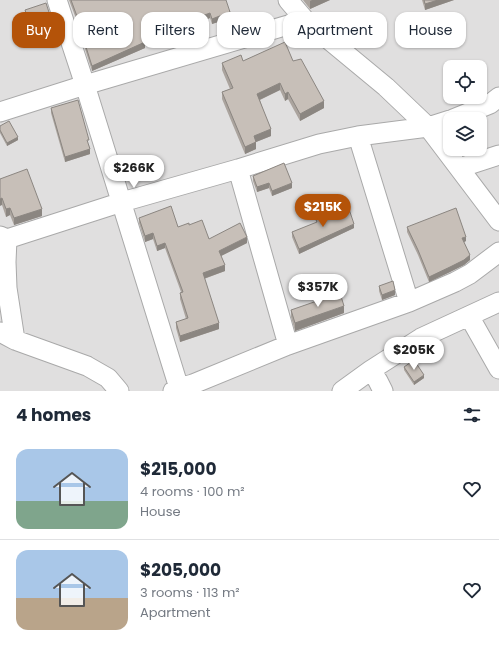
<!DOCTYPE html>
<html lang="en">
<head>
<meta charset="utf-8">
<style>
	body { margin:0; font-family:Poppins,sans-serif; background:#f2f2f3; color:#1f2937; height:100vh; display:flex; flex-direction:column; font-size:15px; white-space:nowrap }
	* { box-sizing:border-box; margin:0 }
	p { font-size:13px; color:#747a83 }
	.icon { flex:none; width:22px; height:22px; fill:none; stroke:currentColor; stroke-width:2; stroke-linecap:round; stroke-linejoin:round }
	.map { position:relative; height:391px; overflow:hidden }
	.details { display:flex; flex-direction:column; background:#fff; flex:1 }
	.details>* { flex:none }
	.hud { position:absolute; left:12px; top:12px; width:475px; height:36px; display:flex; gap:8px }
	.tools { position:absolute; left:443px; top:60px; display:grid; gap:8px }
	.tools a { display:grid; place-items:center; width:44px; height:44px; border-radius:8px; background:#fff; box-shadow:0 1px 3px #0004; font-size:20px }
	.price { position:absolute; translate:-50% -34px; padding:0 9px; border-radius:14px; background:#fff; color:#222; font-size:13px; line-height:26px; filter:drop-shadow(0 1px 2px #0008) }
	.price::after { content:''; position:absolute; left:50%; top:24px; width:12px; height:9px; margin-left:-6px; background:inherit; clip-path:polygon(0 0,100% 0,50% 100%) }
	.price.selected { background:#b45309; color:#fff }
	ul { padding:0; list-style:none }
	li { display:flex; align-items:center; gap:12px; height:100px; padding:0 16px }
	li+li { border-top:1px solid #e0e1e3 }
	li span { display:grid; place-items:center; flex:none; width:112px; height:80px; border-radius:12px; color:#555 }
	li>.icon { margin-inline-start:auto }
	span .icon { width:48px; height:48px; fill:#fffc; stroke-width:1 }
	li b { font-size:17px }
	h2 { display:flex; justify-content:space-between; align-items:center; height:48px; padding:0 16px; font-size:17px }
	.pill { padding:0 14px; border-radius:12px; background:#fff; box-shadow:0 1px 3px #0004; font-size:14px; line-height:36px }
	.pill.selected { background:#b45309; color:#fff }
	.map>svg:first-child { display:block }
	.residential { fill:#e0dfdf; fill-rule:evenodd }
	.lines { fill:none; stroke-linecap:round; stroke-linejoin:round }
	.minor-casing { stroke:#a9a9a9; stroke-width:21 }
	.minor { stroke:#fff; stroke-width:19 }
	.wall { fill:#aba49e }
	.shaded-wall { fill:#8b8681 }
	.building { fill:#c7bfb8; stroke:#8b8681 }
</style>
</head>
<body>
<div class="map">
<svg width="499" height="391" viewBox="0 0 499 391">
	<rect width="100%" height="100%" fill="#f2efe9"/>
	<path class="residential" d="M0,0H499V391H0ZM450,67H480V97H450ZM450,119H480V149H450Z"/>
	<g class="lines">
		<defs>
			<path id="minor" d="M57,0L85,85L179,388
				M288,0L305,20L386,87L428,127L499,221
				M0,112L85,85L305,20
				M453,119L490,104L499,97
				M358,136L409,302
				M459,168L499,155
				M238,169L288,345
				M0,236L7,239L122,202L238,169L319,144L358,136L428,127L450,120
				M7,239L6,262L7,288L15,340
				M469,316L499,369
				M0,332L15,340L87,366L108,378L119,391
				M371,370L378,381L383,391
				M173,391L179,388L193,384L288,345L409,302L455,282L470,274L499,252
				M342,391L371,370L421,338L499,302"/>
		</defs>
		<use href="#minor" class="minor-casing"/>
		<use href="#minor" class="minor"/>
	</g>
	<path class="wall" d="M69,0H200L230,18L212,24L210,18L145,43V48L92,71L80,33V29Z
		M303,0H330L310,9Z
		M422,0H454L425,10Z
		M25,10L55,37L34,43L25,15Z
		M243,61H293L324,108L300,121L288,99L285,101L280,90L260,100L271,136L256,142V149L245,154L222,99V92L230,89L222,70V63Z
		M51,108L89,145L90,154L65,162L51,113Z
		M0,126L18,140L7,146L0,133Z
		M253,176L292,188L272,196L269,188L257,192L253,181Z
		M0,179L42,216L14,225L10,215L6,217L2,205Z
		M139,218L178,227L189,225L209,239L247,243L221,256L225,271L204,279L219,329L180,342L176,328V322L186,319L180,299V293L181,292L165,248L157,251L153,239L145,242L139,223Z
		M316,220L354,228L299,254L292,237V232L316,223Z
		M407,227L466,241L464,242L470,260L464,265L450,272L429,282L418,255L407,232Z
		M379,286L395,295L382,300L379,291Z
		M291,310L344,313L295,331L291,317Z
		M404,367L424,378L414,385L404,370Z"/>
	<path class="shaded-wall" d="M312,0H330L310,9V1Z
		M438,0H454L425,10V4Z
		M230,12V18L212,24V19Z
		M210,13V18L145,43V48L92,71V66L144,37Z
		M55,31V37L34,43V38Z
		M280,83V90L257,101V94Z
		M288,92V99L285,101V94Z
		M324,101V108L300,121V114Z
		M271,129V136L256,142V149L245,154V147L254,136Z
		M18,137V140L7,146V143Z
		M90,149V154L65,162V157Z
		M269,183V188L257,192V187Z
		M292,183V188L272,196V191Z
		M2,198V205L0,206V199Z
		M10,208V215L6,217V209Z
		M42,209V216L14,225V218Z
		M354,224V228L299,254V249Z
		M153,233V239L145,242V236Z
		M247,237V243L219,257V251Z
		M466,237V241L462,243V238Z
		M165,243V248L157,251V246Z
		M470,255V260L464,265L450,272L429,282V277Z
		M225,265V271L203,279V273Z
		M395,290V295L382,300V295Z
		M344,306V313L295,331V323Z
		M219,323V329L180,342V336Z
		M424,375V378L414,385V382Z"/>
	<path class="building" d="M71,0H226L230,12L212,19L210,13L144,37L145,42L92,66L80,28L81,27Z
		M424,0H438L425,4Z
		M46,3L55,31L34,38L25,10Z
		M285,42L293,61L301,59L324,101L300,114L288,92L285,94L280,83L257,94L271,129L254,136L256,142L245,147L222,92L233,88L222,63L241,55L243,61Z
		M78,100L89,140H87L90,149L65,157L51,108Z
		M9,121L18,137L7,143L0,130V126Z
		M284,163L292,183L272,191L269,183L257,187L253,176Z
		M27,169L42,209L14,218L10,208L6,209L2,198L0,199V179Z
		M171,206L178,227L189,223V225L202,220L209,239L240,223L247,237L219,251L225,265L203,273L219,323L180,336L176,322L188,318L180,293L183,292L165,243L157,246L153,233L145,236L139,218Z
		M456,208L466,237L462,238L470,255L464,260L450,267L429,277L418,250L407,227Z
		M349,209L354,224L299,249L292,232L317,222L316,220Z
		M393,281L395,290L382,295L379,286Z
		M340,293L344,306L295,323L291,310Z
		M414,360L424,375L414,382L404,367Z"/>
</svg>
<div class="tools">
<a><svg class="icon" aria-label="locate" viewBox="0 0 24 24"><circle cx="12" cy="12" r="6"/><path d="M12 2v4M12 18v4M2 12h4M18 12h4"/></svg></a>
<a><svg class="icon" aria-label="layers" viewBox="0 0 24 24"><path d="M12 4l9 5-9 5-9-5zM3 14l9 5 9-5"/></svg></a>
</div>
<b class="price" style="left:134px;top:189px">$266K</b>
<b class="price selected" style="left:323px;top:228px">$215K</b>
<b class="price" style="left:318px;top:308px">$357K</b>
<b class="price" style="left:414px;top:371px">$205K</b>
<div class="hud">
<a class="pill selected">Buy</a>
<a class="pill">Rent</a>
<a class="pill">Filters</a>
<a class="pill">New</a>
<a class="pill">Apartment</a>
<a class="pill">House</a>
</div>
</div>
<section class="details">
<h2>4 homes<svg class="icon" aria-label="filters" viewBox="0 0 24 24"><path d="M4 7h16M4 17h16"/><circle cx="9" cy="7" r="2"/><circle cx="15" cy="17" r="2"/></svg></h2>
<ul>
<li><span style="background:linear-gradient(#a9c7e8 65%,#7fa58c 0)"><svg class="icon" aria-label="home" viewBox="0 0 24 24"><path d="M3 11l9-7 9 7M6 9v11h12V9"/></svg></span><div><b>$215,000</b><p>4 rooms · 100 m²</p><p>House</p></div><svg class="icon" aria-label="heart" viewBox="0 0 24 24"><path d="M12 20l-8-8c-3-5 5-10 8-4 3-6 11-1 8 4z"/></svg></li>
<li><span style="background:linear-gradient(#a9c7e8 60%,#b9a48a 0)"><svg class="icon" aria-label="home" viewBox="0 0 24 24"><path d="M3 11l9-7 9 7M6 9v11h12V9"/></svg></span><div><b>$205,000</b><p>3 rooms · 113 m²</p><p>Apartment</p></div><svg class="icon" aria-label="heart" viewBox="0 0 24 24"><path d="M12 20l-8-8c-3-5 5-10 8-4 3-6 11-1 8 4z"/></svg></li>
</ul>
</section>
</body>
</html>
